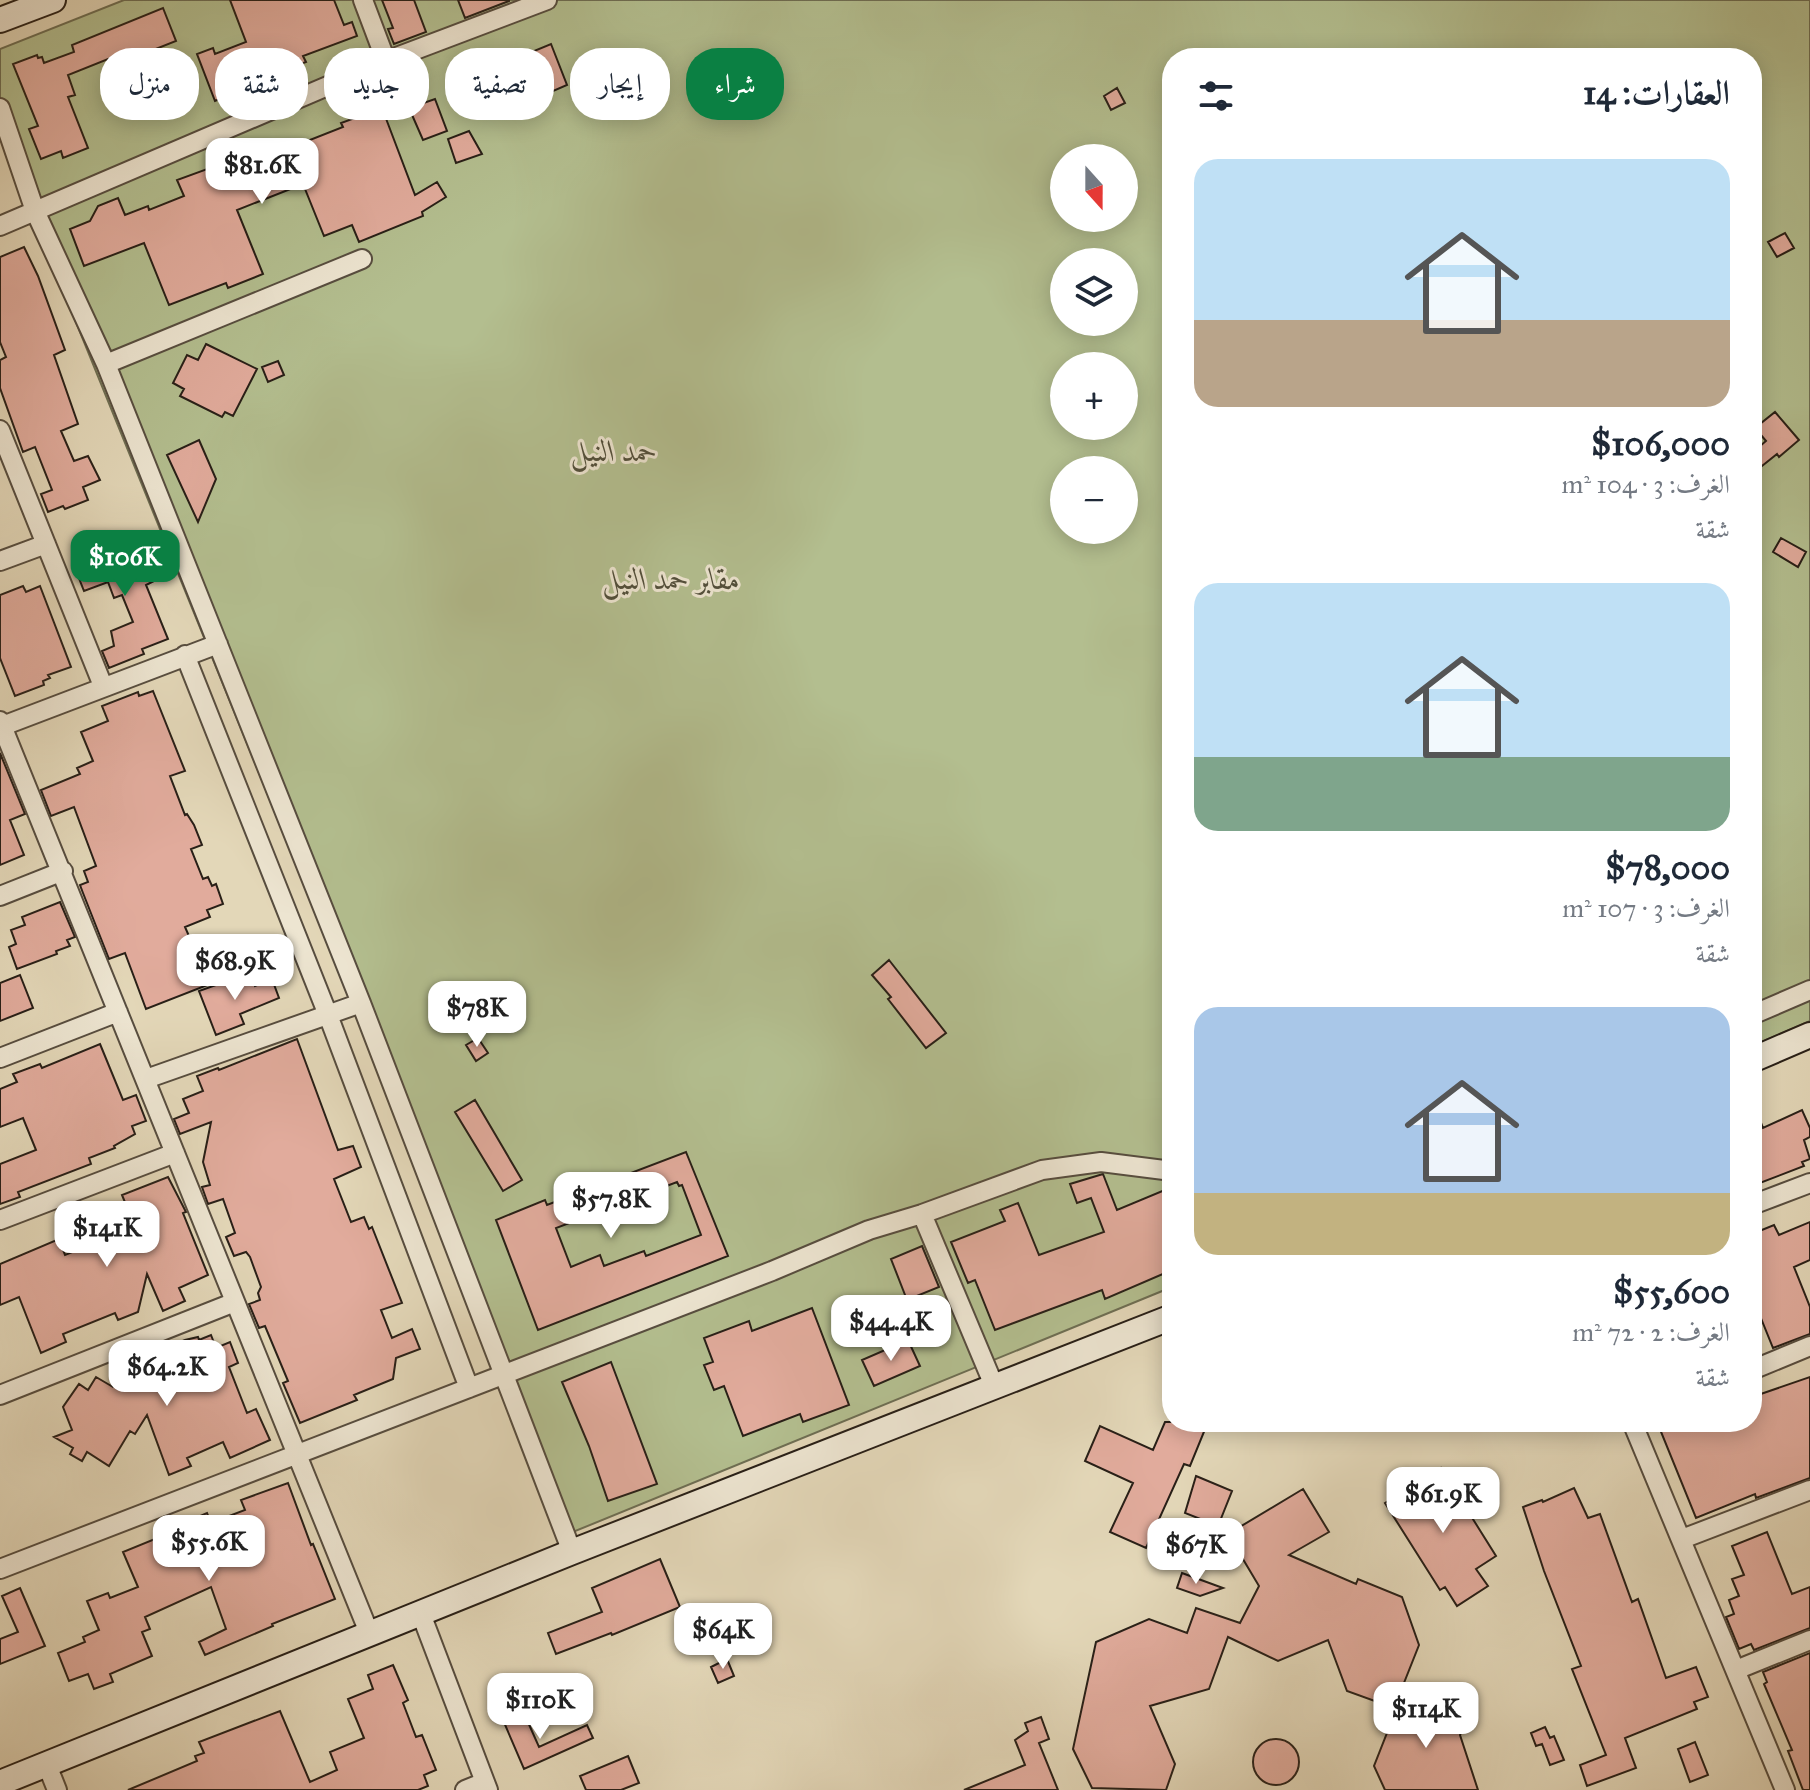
<!DOCTYPE html>
<html lang="ar">
<head>
<meta charset="utf-8">
<style>
	body { margin:0; font-family:"IM FELL Great Primer",Amiri,serif; background:#f2f2f3; color:#1f2937; direction:rtl; height:100vh; display:flex; flex-direction:column; font-size:30px; white-space:nowrap }
	* { box-sizing:border-box; margin:0 }
	p { font-size:26px; color:#747a83 }
	.icon { flex:none; width:44px; height:44px; fill:none; stroke:currentColor; stroke-width:2; stroke-linecap:round; stroke-linejoin:round }
	.map { position:relative; flex:1; overflow:hidden; direction:ltr }
	.side { position:absolute; left:1162px; top:48px; width:600px; height:1384px; display:flex; flex-direction:column; background:#fff; border-radius:32px; box-shadow:0 4px 20px #0003; direction:rtl }
	.side>* { flex:none }
	.hud { position:absolute; left:24px; top:48px; width:760px; height:72px; direction:rtl; display:flex; gap:16px }
	.needle { width:52px; rotate:159deg }
	.controls { position:absolute; left:1050px; top:144px; display:grid; gap:16px }
	.controls a { display:grid; place-items:center; width:88px; height:88px; border-radius:50%; background:#fff; box-shadow:0 4px 20px #0003; font-size:40px }
	.price { position:absolute; translate:-50% -68px; padding:0 18px; border-radius:16px; background:#fff; color:#222; font-size:26px; line-height:52px; filter:drop-shadow(0 2px 4px #0008) }
	.price::after { content:''; position:absolute; left:50%; top:48px; width:24px; height:18px; margin-left:-12px; background:inherit; clip-path:polygon(0 0,100% 0,50% 100%) }
	.price.active { background:#0b8043; color:#fff }
	ul { padding:0; list-style:none }
	li { display:grid; align-content:center; gap:16px; height:424px; padding:0 32px }
	li span { display:grid; place-items:center; height:248px; border-radius:24px; color:#555 }
	li>.icon { margin-inline-start:auto }
	span .icon { width:144px; height:144px; fill:#fffc; stroke-width:1 }
	li b { font-size:34px }
	h2 { display:flex; justify-content:space-between; align-items:center; height:96px; padding:0 32px; font-size:34px }
	.pill { padding:0 28px; border-radius:32px; background:#fff; box-shadow:0 4px 20px #0003; font-size:28px; line-height:72px }
	.pill.active { background:#0b8043; color:#fff }
	.map>svg:first-child { display:block }
	.green { fill:#b3be8f; stroke:#6e6e53; stroke-width:2; fill-rule:evenodd }
	.building { fill:#e1ab9c; stroke:#281f17; stroke-width:2; fill-rule:evenodd }
	.lines { fill:none; stroke-linecap:round; stroke-linejoin:round }
	.street-casing { stroke:#574d3f; stroke-width:22 }
	.secondary-casing { stroke:#281f17; stroke-width:28 }
	.street { stroke:#ede5d1; stroke-width:18 }
	.secondary { stroke:#ede5d1; stroke-width:24 }
	.labels { text-anchor:middle; stroke-width:6; stroke-linejoin:round; paint-order:stroke }
	.park-label { font-size:30px; font-style:italic; fill:#524f3b; stroke:#ede5d1 }
</style>
</head>
<body>
<div class="map">
<svg width="1810" height="1790" viewBox="0 0 1810 1790">
	<rect width="100%" height="100%" fill="#e3d7b8"/>
	<filter id="stains"><feTurbulence type="fractalNoise" baseFrequency=".0025" numOctaves="4"/><feColorMatrix values="0 0 0 0 .2 0 0 0 0 .09 0 0 0 0 .02 0 0 0 .5 -.17"/></filter>
	<radialGradient id="worn" r=".72"><stop offset=".6" stop-color="#630" stop-opacity="0"/><stop offset="1" stop-color="#630" stop-opacity=".3"/></radialGradient>
	<path class="green" d="M124,0H1810V1021L1752,1046V58H1172V1287L568,1534L0,135V49ZM1064,158H1124V218H1064ZM1064,262H1124V322H1064ZM1064,366H1124V426H1064ZM1064,470H1124V530H1064Z"/>
	<path class="building" d="M230,0H334L344,25L352,22L357,36L303,56L306,62L245,86L248,93L229,101L227,96L215,101L197,54L213,48L215,54L246,42Z
		M382,0H414L426,32L394,44L388,29L393,28Z
		M458,0H509V1L465,18Z
		M163,8L176,41L153,50L158,61L135,70L128,51L68,75L75,95L68,97L88,148L63,158L61,151L41,159L29,129L38,126L13,64L37,55L38,58L42,57L44,63L74,52L72,45Z
		M551,44L567,85L539,97L541,102L517,111L515,106L486,118L464,62L486,54L488,61L513,51L515,59Z
		M1117,88L1125,103L1111,110L1104,96Z
		M435,99L447,131L423,140L409,108Z
		M382,108L415,195L437,182L446,197L422,212L423,216L359,242L352,225L324,236L303,184L237,210L263,274L228,288L226,283L169,305L144,243L84,266L70,229L90,221L98,206L118,198L125,215L148,206L149,210L184,196L177,180L273,145L277,153L343,127L341,123Z
		M469,131L482,154L456,163L448,139Z
		M1785,233L1794,248L1777,257L1768,242Z
		M24,247L38,276L65,350L54,355L78,424L61,431L74,461L88,456L100,480L83,487L88,500L65,509L63,506L48,512L41,494L52,490L35,447L23,452L0,388V360L6,357L0,342V257Z
		M206,344L257,369L233,416L225,412L222,417L180,396L184,389L173,383L187,355L198,360Z
		M278,361L284,375L268,382L262,367Z
		M1775,412L1799,440L1779,457L1777,454L1752,474V453L1766,441L1755,428Z
		M199,440L216,479L198,522L167,455Z
		M136,537L154,581L146,585L168,639L142,649L144,654L109,668L102,651L114,646L111,631L133,622L122,595L114,598L108,582L84,591L73,563Z
		M1781,538L1806,552L1798,567L1773,552Z
		M23,586L26,592L40,586L71,667L48,675L50,678L43,681L44,685L15,696L0,658V595Z
		M153,691L185,771L170,776L185,815L187,814L194,825L202,845L191,849L203,879L208,877L212,886L216,884L223,904L207,910L210,917L185,927L210,984L146,1009L125,953L109,959L83,893L80,885L88,882L84,871L96,866L74,807L51,816L41,790L80,774L77,768L93,761L81,732L108,721L102,706L138,692L139,696Z
		M0,753L25,814L10,820L24,855L0,865Z
		M60,902L75,937L67,940L70,946L56,951L57,954L17,969L9,947L16,944L11,930L25,925L22,917Z
		M889,960L946,1033L926,1048L888,999L891,997L872,975Z
		M20,975L33,1008L0,1021V983Z
		M272,979L279,998L240,1014L244,1024L216,1035L199,991L227,981L230,988L253,980L255,986Z
		M478,1038L488,1053L476,1061L466,1045Z
		M297,1039L338,1150L353,1146L361,1167L334,1179L351,1222L364,1217L369,1229L372,1227L402,1303L381,1310L392,1338L412,1329L420,1349L396,1358L393,1379L354,1395L357,1400L300,1423L283,1383L288,1381L265,1326L259,1328L249,1304L260,1300L258,1293L261,1287L250,1257L246,1252L234,1256L226,1237L235,1233L223,1199L208,1204L202,1187L210,1185L203,1162L211,1122L180,1134L174,1119L189,1113L183,1099L203,1091L197,1076L218,1068L219,1070Z
		M100,1044L123,1100L136,1095L146,1121L132,1126L135,1134L114,1146L115,1148L89,1158L91,1164L18,1192L20,1197L0,1204V1164L36,1150L23,1118L0,1127V1089L17,1082L13,1074L40,1064L42,1068Z
		M475,1100L522,1180L503,1191L455,1112Z
		M1753,1101L1763,1128L1802,1110L1810,1128V1137L1804,1140L1810,1159L1802,1162L1804,1166L1752,1186Z
		M686,1152L728,1256L538,1330L496,1220L545,1200L547,1205ZM677,1182L679,1186L682,1185L701,1235L646,1256L644,1251L604,1266L600,1255L571,1267L556,1228Z
		M1103,1174L1117,1210L1172,1187V1270L1105,1299L1102,1290L995,1330L975,1280L968,1283L951,1242L1005,1221L1000,1210L1018,1203L1039,1255L1104,1232L1091,1198L1077,1203L1070,1184Z
		M168,1177L186,1212L183,1213L208,1275L179,1288L185,1301L163,1311L147,1274L138,1312L118,1320L115,1313L63,1334L66,1342L41,1353L19,1297L0,1305V1264L59,1239L65,1255L100,1241L99,1236L133,1222L122,1195Z
		M1810,1222V1260L1794,1267L1810,1307V1334L1773,1348L1752,1296V1234L1774,1225L1779,1235Z
		M922,1246L939,1287L907,1300L891,1259Z
		M812,1308L849,1405L803,1422L800,1414L743,1436L724,1386L714,1390L704,1365L713,1362L704,1338L749,1321L752,1331Z
		M211,1335L216,1348L230,1342L238,1363L229,1367L247,1413L256,1409L270,1440L230,1458L223,1442L187,1458L191,1466L169,1475L147,1415L135,1434L130,1431L109,1466L87,1452L82,1461L70,1454L73,1448L54,1437L72,1430L63,1407L79,1384L88,1390L96,1377L113,1387L148,1372L142,1358L185,1340L198,1337L199,1340Z
		M908,1340L920,1366L874,1386L862,1360Z
		M611,1362L657,1484L608,1501L589,1446L562,1382Z
		M1810,1377V1478L1756,1498L1755,1494L1696,1518L1657,1422H1752V1397Z
		M1165,1422H1208L1190,1466L1184,1464L1146,1548L1110,1532L1133,1483L1085,1461L1100,1426L1153,1450Z
		M1441,1468L1496,1556L1476,1569L1488,1586L1457,1606L1445,1587L1440,1590L1385,1503Z
		M1196,1476L1232,1491L1218,1526L1185,1513Z
		M288,1483L311,1545L313,1544L335,1599L272,1624L273,1626L205,1655L199,1642L226,1629L211,1587L145,1617L150,1629L142,1632L152,1656L110,1674L113,1682L94,1689L88,1674L69,1681L58,1653L85,1642L83,1637L99,1630L87,1601L108,1593L110,1598L138,1587L123,1552L187,1526L186,1522L207,1513L211,1523L245,1510L241,1500Z
		M1574,1488L1588,1518L1600,1514L1632,1602L1638,1599L1666,1678L1696,1667L1708,1697L1694,1702L1697,1709L1625,1738L1636,1768L1587,1786L1580,1765L1606,1755L1572,1669L1581,1666L1544,1571L1523,1507L1542,1500L1543,1502Z
		M1303,1489L1329,1532L1289,1555L1356,1584L1358,1579L1402,1597L1419,1645L1394,1708L1347,1691L1328,1640L1278,1661L1228,1637L1209,1689L1150,1706L1175,1764L1166,1790L1092,1788L1073,1749L1096,1642L1149,1619L1187,1633L1196,1608L1240,1623L1259,1586L1228,1534Z
		M1767,1532L1792,1594L1810,1587V1628L1754,1650L1751,1644L1739,1649L1726,1617L1734,1614L1729,1600L1739,1596L1732,1579L1744,1575L1732,1546Z
		M660,1559L680,1607L612,1635L611,1633L556,1654L548,1633L602,1612L592,1588Z
		M1182,1573L1223,1588L1200,1596L1177,1588Z
		M20,1588L45,1646L0,1664V1639L18,1632L2,1596Z
		M1810,1653V1790H1803L1788,1751L1792,1750L1764,1684L1767,1682L1763,1672Z
		M727,1659L734,1676L718,1683L711,1667Z
		M393,1665L408,1700L403,1703L416,1737L422,1735L436,1770L424,1775L428,1786L418,1790H128L197,1761L195,1756L204,1753L199,1742L280,1711L310,1782L337,1770L330,1752L364,1738L348,1699L373,1689L368,1675Z
		M1455,1696L1473,1704L1460,1735L1478,1790H1385L1374,1766L1400,1700L1445,1717Z
		M523,1711L539,1747L587,1725L593,1738L524,1769L503,1720Z
		M1041,1717L1049,1739L1039,1743L1058,1790H964L1025,1765L1015,1740L1028,1731L1025,1723Z
		M1545,1727L1550,1738L1554,1736L1564,1760L1550,1765L1542,1744L1536,1746L1531,1733Z
		M1253 1762a23 23 0 1 1 46 0a23 23 0 1 1-46 0Z
		M1695,1742L1708,1775L1690,1782L1678,1749Z
		M628,1756L639,1783L621,1790H586L580,1776Z"/>
	<g class="lines">
		<defs>
			<path id="street" d="M363,0L386,61
				M0,108L35,211L106,364L361,1003L572,1552
				M0,226L386,61L547,0
				M106,364L362,259
				M0,430L103,686
				M0,561L46,544
				M185,655L328,1015L469,1388
				M0,721L370,1635
				M0,727L218,644
				M0,896L63,871
				M1752,1015L1810,990
				M0,1058L118,1012
				M146,1079L361,1003
				M1752,1205L1810,1183
				M922,1214L995,1388
				M0,1220L175,1153
				M1752,1370L1810,1346
				M0,1395L235,1302
				M1632,1422L1785,1790
				M1682,1539L1810,1490
				M0,1569L772,1271L869,1230L922,1214L1042,1170L1101,1162L1172,1171
				M421,1614L488,1790
				M1736,1670L1810,1640
				M47,1765L57,1790
				M465,1790L485,1782"/>
			<path id="secondary" d="M0,20L53,0
				M1752,1060L1810,1035
				M0,1783L572,1552L1172,1317"/>
		</defs>
		<use href="#street" class="street-casing"/>
		<use href="#secondary" class="secondary-casing"/>
		<use href="#street" class="street"/>
		<use href="#secondary" class="secondary"/>
	</g>
	<g class="labels">
		<g class="park-label">
			<text x="614" y="461">حمد النيل</text>
			<text x="671" y="589">مقابر حمد النيل</text>
		</g>
	</g>
	<rect width="100%" height="100%" filter="url(#stains)"/>
	<rect width="100%" height="100%" fill="url(#worn)"/>
</svg>
<div class="controls">
<a><svg class="needle" viewBox="-14 -14 28 28"><path d="M0-13l5 13h-10z" fill="#e53935"/><path d="M0 13l5-13h-10z" fill="#747a83"/></svg></a>
<a><svg class="icon" aria-label="layers" viewBox="0 0 24 24"><path d="M12 4l9 5-9 5-9-5zM3 14l9 5 9-5"/></svg></a>
<a>+</a>
<a>−</a>
</div>
<b class="price" style="left:262px;top:206px">$81.6K</b>
<b class="price active" style="left:125px;top:598px">$106K</b>
<b class="price" style="left:235px;top:1002px">$68.9K</b>
<b class="price" style="left:477px;top:1049px">$78K</b>
<b class="price" style="left:611px;top:1240px">$57.8K</b>
<b class="price" style="left:107px;top:1269px">$141K</b>
<b class="price" style="left:891px;top:1363px">$44.4K</b>
<b class="price" style="left:167px;top:1408px">$64.2K</b>
<b class="price" style="left:1443px;top:1535px">$61.9K</b>
<b class="price" style="left:209px;top:1583px">$55.6K</b>
<b class="price" style="left:1196px;top:1586px">$67K</b>
<b class="price" style="left:723px;top:1671px">$64K</b>
<b class="price" style="left:540px;top:1741px">$110K</b>
<b class="price" style="left:1426px;top:1750px">$114K</b>
<div class="hud">
<a class="pill active">شراء</a>
<a class="pill">إيجار</a>
<a class="pill">تصفية</a>
<a class="pill">جديد</a>
<a class="pill">شقة</a>
<a class="pill">منزل</a>
</div>
<section class="side">
<h2>العقارات: 14<svg class="icon" aria-label="filters" viewBox="0 0 24 24"><path d="M4 7h16M4 17h16"/><circle cx="9" cy="7" r="2"/><circle cx="15" cy="17" r="2"/></svg></h2>
<ul>
<li><span style="background:linear-gradient(#bfe0f5 65%,#b9a48a 0)"><svg class="icon" aria-label="home" viewBox="0 0 24 24"><path d="M3 11l9-7 9 7M6 9v11h12V9"/></svg></span><div><b>$106,000</b><p>الغرف: 3 · 104 m²</p><p>شقة</p></div></li>
<li><span style="background:linear-gradient(#bfe0f5 70%,#7fa58c 0)"><svg class="icon" aria-label="home" viewBox="0 0 24 24"><path d="M3 11l9-7 9 7M6 9v11h12V9"/></svg></span><div><b>$78,000</b><p>الغرف: 3 · 107 m²</p><p>شقة</p></div></li>
<li><span style="background:linear-gradient(#a9c7e8 75%,#c2b280 0)"><svg class="icon" aria-label="home" viewBox="0 0 24 24"><path d="M3 11l9-7 9 7M6 9v11h12V9"/></svg></span><div><b>$55,600</b><p>الغرف: 2 · 72 m²</p><p>شقة</p></div></li>
</ul>
</section>
</div>
</body>
</html>
